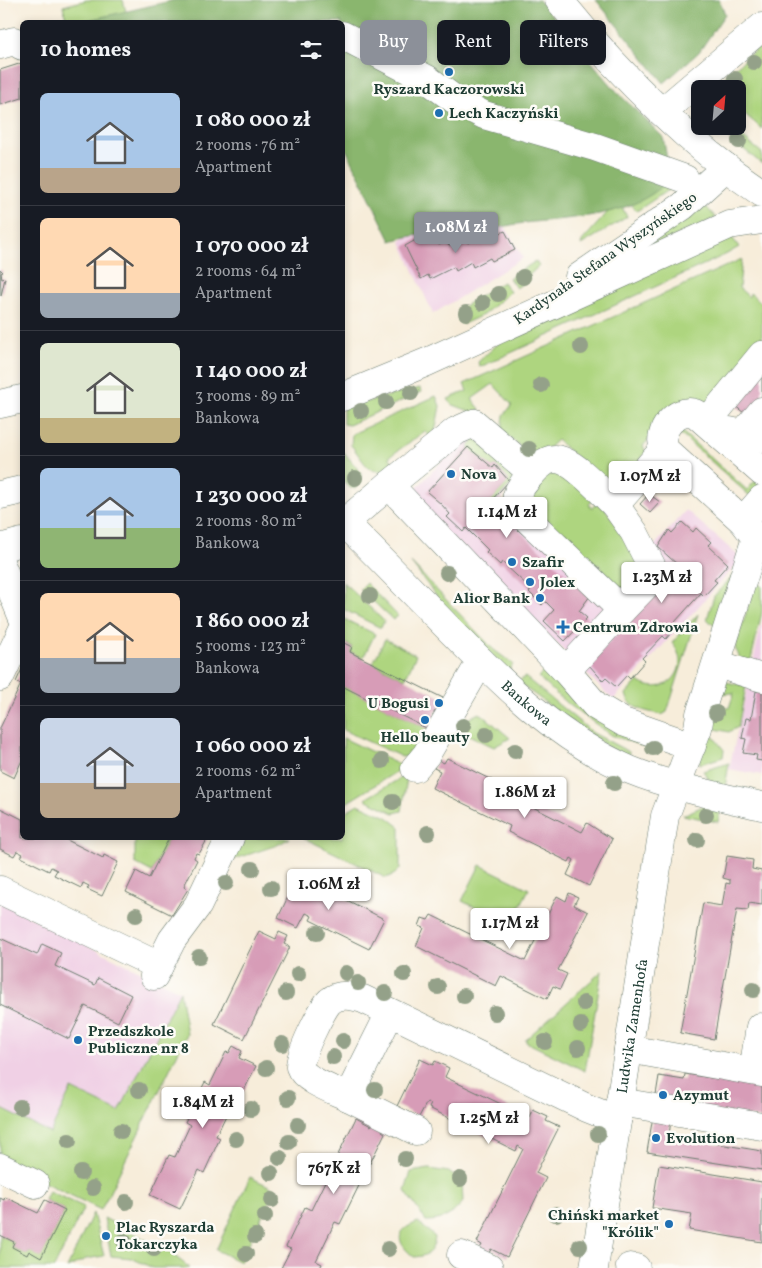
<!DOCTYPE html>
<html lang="en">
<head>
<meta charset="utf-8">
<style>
	body { margin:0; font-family:Vollkorn,serif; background:#20242c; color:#f1f3f6; height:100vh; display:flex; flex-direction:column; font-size:19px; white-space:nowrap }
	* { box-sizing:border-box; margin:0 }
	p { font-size:16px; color:#9ea1a6 }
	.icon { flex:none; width:28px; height:28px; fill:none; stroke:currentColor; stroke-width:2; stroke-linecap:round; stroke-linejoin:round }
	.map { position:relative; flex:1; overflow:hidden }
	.panel { position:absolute; left:20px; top:20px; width:325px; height:820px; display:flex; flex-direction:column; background:#171b24; border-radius:8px; box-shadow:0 2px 8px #0003 }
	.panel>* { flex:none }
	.hud { position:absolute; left:360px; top:20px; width:326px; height:45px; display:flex; gap:10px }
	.needle { width:32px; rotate:26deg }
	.fabs { position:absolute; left:691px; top:80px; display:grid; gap:10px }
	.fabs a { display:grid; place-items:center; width:55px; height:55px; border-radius:8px; background:#171b24; box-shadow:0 2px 8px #0003; font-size:25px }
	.price { position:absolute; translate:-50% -42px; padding:0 11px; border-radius:5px; background:#fff; color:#222; font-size:16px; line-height:32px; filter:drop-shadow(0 1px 2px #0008) }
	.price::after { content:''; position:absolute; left:50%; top:30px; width:15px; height:11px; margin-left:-8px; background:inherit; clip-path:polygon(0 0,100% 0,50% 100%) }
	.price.on { background:#8c9099; color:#fff }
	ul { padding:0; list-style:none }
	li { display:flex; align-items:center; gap:15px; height:125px; padding:0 20px }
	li+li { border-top:1px solid #363941 }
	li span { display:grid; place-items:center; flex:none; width:140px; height:100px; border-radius:8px; color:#555 }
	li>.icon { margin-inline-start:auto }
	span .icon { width:60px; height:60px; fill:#fffc; stroke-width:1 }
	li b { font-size:21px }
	h2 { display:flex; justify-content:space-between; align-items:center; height:60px; padding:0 20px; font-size:21px }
	.tag { padding:0 18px; border-radius:8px; background:#171b24; box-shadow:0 2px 8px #0003; font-size:18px; line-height:45px }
	.tag.on { background:#8c9099; color:#fff }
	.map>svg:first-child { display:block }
	.built { fill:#f0d0e5 }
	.green { fill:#aed57f; stroke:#66895a }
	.forest { fill:#8ab66e; stroke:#547a51 }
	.building { fill:#d79cb7 }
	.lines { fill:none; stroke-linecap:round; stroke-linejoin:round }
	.minor-casing { stroke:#6b7b6e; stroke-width:29 }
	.minor { stroke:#fff; stroke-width:28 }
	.tree { fill:#94a189 }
	.poi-dot { fill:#1f6fb2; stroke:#fdfcf7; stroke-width:2 }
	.labels { text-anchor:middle; stroke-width:5; stroke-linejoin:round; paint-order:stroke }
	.poi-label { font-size:15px; font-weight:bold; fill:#1f3d34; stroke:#fdfcf7; text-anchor:start }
	.street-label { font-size:15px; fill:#1f3d34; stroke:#fdfcf7 }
</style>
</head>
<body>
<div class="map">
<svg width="762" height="1268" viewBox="0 0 762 1268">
	<rect width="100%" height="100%" fill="#fdfcf7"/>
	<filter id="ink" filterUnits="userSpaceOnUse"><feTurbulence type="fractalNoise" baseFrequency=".02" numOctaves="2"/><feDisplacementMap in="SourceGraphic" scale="10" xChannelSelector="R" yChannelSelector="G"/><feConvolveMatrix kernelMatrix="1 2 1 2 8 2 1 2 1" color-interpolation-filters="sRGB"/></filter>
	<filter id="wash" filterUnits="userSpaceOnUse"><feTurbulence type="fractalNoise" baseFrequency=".0096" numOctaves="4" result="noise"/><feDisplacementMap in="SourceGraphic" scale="20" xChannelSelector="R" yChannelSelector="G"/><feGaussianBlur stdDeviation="1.12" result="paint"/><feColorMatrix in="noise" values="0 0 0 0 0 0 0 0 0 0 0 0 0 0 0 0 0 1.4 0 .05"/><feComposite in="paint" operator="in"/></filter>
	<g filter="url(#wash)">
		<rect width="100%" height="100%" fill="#f7edda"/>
		<path class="built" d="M505,226L523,258L433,314L401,242L405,237L477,232Z
			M466,436L515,479L500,500L621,618L670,568L651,549L686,510L742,559L613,700L409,496Z
			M762,621V775L729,769Z
			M0,902L180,991L119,1112L50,1133L0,1108Z"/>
		<path class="green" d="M87,0H123L126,12L80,22H67L63,6Z
			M762,44V129L738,108V89L714,87Z
			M715,126H729L762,153V164Z
			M644,171L671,188L637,211L629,202Z
			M703,203L716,218L623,259Z
			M615,204L623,209L627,217L581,245L582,241Z
			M731,236L739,247L727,254L480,367L478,362L501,341Z
			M742,259L739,288L749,297L750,293L762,303V346L717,402L673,411L643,446L646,452L622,487L609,486L557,440L541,455L534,458L502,431L504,415L512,405L493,384L472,399L480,409L474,413L451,404L448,399L467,391L464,384Z
			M536,261L539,266L528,276L530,279L516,288L509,278Z
			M503,282L510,292L483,315L463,324L458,316L461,308Z
			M420,388L421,392L349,425L343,424V408Z
			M436,396L440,406L434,437L431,439L425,431L389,457L398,469C366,475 370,469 351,445L352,434Z
			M680,430L747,490L755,481L759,484V488L750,496L678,432Z
			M476,439L514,469L513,482L493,503L501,511L500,513L489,503L509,481L496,465L493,468L468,447Z
			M343,451L361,473V482L355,488H350L343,481Z
			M549,472L571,474L567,479L569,482L574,477L596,498L589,504L592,508L599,500L642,562L641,577L621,591L596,573L602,567L598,564L592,570L561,541L567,534L564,532L558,538L536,518L542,511L538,508L532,515L527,502Z
			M411,563L494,650L513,664L508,673L451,615Z
			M735,574L719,630L707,619L714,596Z
			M756,581L762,587V612L750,664L740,658L735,648Z
			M343,582L384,621L381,628L343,609Z
			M366,583L398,616L393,620L360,589Z
			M698,614L667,712L662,715C648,711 629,710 626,694L638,681C665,700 694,668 672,643Z
			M342,618L375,634L363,658L350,652L352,647L343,642Z
			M385,639L416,655L405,679L373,663Z
			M549,667L661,744L659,752L611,735L564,701L538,677Z
			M525,677L593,733L629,752V758L606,746L517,682Z
			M726,682L746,686L738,727L729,732L707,727L713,709L729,708L734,693L718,694Z
			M343,686L430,730L408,756L402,757L343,730Z
			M479,713L483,715L510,738L494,747L456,729V725Z
			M704,734L713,736L724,750L723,757L700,764L699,759Z
			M343,738L404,767L343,805Z
			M729,763L725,788L714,786L703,771Z
			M411,772L407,778L402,811L394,813L365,799Z
			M358,804L387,817L400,827V869L395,874L386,878L304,838H342L343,813Z
			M705,805L721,807L718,822L683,815Z
			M135,838L168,839L152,872L135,863Z
			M236,838H290L277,845L229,861Z
			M480,865L529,889L511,924L462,901Z
			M602,971L585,1071L526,1042V1039Z
			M180,991L187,1034L101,1210L0,1161V1108L50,1133L71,1089L119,1112Z
			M429,1169L449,1172L462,1183L463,1202C452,1215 444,1221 426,1221L405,1191L411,1172Z
			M250,1177L275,1189L240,1262L216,1250Z
			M49,1191L84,1207L54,1268H0V1235L14,1242L12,1247L27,1255L29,1251L41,1257L65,1210L45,1200Z
			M93,1213L104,1256L86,1259L67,1268Z
			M104,1218L168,1251L190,1268H153L131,1258L111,1256Z
			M418,1222L435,1237C433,1251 429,1256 414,1257C397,1243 393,1231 418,1222Z"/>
		<path class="forest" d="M175,0H539L618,93L663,137L669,169C667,175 664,185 659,189C622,218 568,218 524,223C507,225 491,230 475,232C447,234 418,232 391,241L343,143L342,22H80Z
			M596,0H719L725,14L699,52L664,83Z"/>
		<g id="blocks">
			<path class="building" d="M22,63V98L0,105V70Z
				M505,231L515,250L492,261L490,258L473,267L471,262L456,271L454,267L430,279L428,275L421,279L405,246L423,236L426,244L436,239L439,245L446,241L449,246L465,238L468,243L484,235L487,239Z
				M0,269L3,272L1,273L2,279L5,278L1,296Z
				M762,372V401L749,417L734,405Z
				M468,447L493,468L495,465L509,481L489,503L590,596L579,611L587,618L565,641L544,621L554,610L545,601L542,605L529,592L531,589L502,562L500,565L486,552L488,550L466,528L463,532L447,517L450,514L441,504L427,492Z
				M649,494L660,502L650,513L640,504Z
				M682,522L693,532L696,528L711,542L708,545L728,564L714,580L717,582L704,596L701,593L675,622L678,625L666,639L663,636L642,658L645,661L630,678L627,675L616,687L606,678L603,681L589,665L679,566L658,547L669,530L672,533Z
				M342,642L352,647L350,652L445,699L439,711L434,712L436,718L430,730L342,686Z
				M22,669V760L14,778L0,771V728L21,684L16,682Z
				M756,691L762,692V761L756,760L757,755L743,753L746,739L742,738L746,718L751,719Z
				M447,758L526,797L523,802L582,832L587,823L612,839L589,886L567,875L574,860L571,858L569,862L508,832L510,826L432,788L440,771L434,768L438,760L444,763Z
				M0,808L22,819V838H66L65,839L103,858L104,855L118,862L102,896L87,889L89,886L83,883L81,888L54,875L57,870L51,867L49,871L21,857L23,854L17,851L14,856L0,849Z
				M169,838H208L199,854L196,853L194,858L197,860L184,886L188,889L172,915L126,892L136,871L149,878Z
				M727,856L753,860L752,869L762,871V905L749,903L748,910L737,909L714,1039L680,1033L703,903L722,906L726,883L730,884V880L723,878Z
				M300,871L329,881L325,889L384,919L369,949L310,920L312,916L306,913L298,928L278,918Z
				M569,893L578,897L574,905L588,912L558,970L567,974L560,989L553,986L547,999L501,976L496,986L416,946L424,928L419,926L422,918L428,920L431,915L525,961L557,896L566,901Z
				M259,931L276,939L279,932L288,936L284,944L290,947L244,1039L214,1024Z
				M0,938L37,955L42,944L61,953L55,966L95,985L98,978L131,995L118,1022L85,1006L69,1039L0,1005Z
				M233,1046L242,1051L239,1058L256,1066L239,1101L234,1099L216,1136L220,1138L204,1173L199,1170L180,1209L150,1195L169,1155L175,1157L190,1125L185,1122L205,1082L210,1085L226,1052L229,1053Z
				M420,1059L433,1065L435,1061L449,1068L445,1077L530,1118L533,1110L548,1117L546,1121L559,1127L536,1173L546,1178L507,1257L491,1249L487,1257L478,1252L482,1245L477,1242L523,1149L518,1146L516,1151L429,1108L431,1104L427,1102L419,1117L397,1106Z
				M685,1074L762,1086V1119L655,1101L659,1076L684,1080Z
				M653,1116L671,1119L669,1136L762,1151V1170L647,1152Z
				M356,1118L371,1126L375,1118L386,1123L382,1131L385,1133L340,1224L335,1222L316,1261L322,1264L320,1268H281L291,1249L286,1247L305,1207L311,1210Z
				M659,1165L762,1182V1242L689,1230L692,1214L652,1208Z
				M5,1197L38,1213L45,1200L65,1210L41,1258L29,1251L27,1255L12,1247L14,1242L0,1235V1198L4,1200Z"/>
		</g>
	</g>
	<g filter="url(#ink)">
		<use href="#blocks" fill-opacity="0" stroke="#6b7b6e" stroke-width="1"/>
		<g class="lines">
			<defs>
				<g id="minor">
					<path d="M559,0C617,72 685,142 762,193"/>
					<path d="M342,35L427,79L458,102L484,115L595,147L685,179"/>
					<path d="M0,45L14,41L22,46"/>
					<path d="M663,111L762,27"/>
					<path d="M579,277L683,206L726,167"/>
					<path d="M342,397L427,362L729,225L762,220"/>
					<path d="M0,404L22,399"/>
					<path d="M707,422L762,355"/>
					<path d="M720,434L729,431L762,438"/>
					<path d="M743,434L762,411"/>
					<path d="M389,485L456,431L474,423L532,473"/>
					<path d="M0,495L22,490"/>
					<path d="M615,505L634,532L653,569L651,580L622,610"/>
					<path id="s1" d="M342,520C379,557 415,594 451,631C505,686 558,739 630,770C672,787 718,796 762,806"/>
					<path d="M743,521L762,499"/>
					<path d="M345,522L389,485L566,671L596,706L623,722L692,746"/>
					<path d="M0,548L22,542"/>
					<path d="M0,562L22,616"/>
					<path d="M717,664L762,678"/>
					<path d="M566,671L622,610L517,509C514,495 519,489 528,478C534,471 544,459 555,459C573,459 602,493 615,505L664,449"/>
					<path d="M0,677L22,631"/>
					<path d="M415,768L426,755L481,661"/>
					<path d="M0,890L159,966"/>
					<path d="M154,976L172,940L198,905L230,838"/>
					<path d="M390,1013L348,1097C336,1091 304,1080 300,1067C298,1058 322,1008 330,1001C340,993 352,996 363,999L587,1108L617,1120"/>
					<path d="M628,1049L762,1073"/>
					<path d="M753,1071L760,1027"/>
					<path d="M348,1097L416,1131"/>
					<path d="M620,1102L762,1126"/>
					<path d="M0,1167L35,1184"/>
					<path d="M461,1255L489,1268"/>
					<path d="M630,1267L636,1268"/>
					<path id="s2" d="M594,1268L665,816L698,728L700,714L756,538L743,521L664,449C656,432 676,407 695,413L762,472"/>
				</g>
			</defs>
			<use href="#minor" class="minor-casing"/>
			<use href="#minor" class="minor"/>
		</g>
		<g class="tree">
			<circle cx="754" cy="62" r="8"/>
			<circle cx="735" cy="79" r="8"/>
			<circle cx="739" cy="141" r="8"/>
			<circle cx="523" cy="277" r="8"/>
			<circle cx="498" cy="294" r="8"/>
			<circle cx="483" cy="303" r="8"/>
			<circle cx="466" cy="313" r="8"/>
			<circle cx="581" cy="347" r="8"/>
			<circle cx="541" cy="385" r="8"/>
			<circle cx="411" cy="393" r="8"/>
			<circle cx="386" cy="402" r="8"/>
			<circle cx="361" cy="411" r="8"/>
			<circle cx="529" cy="449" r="8"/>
			<circle cx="355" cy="478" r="8"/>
			<circle cx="447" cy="573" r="8"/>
			<circle cx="370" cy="596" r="8"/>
			<circle cx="716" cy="713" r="8"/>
			<circle cx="463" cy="726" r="8"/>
			<circle cx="486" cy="735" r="8"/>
			<circle cx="653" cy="748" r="8"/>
			<circle cx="515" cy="751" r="8"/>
			<circle cx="382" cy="761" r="8"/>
			<circle cx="614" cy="783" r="8"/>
			<circle cx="393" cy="802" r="8"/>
			<circle cx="706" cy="815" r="8"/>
			<circle cx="428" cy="833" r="8"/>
			<circle cx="697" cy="840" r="8"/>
			<circle cx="252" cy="869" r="8"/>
			<circle cx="226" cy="883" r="8"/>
			<circle cx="271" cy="888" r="8"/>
			<circle cx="136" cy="915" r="8"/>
			<circle cx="317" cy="933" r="8"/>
			<circle cx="199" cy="957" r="8"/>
			<circle cx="346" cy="973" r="8"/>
			<circle cx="298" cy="974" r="8"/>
			<circle cx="404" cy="974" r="8"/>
			<circle cx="358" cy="983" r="8"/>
			<circle cx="438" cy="987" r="8"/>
			<circle cx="753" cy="990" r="8"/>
			<circle cx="286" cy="993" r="8"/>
			<circle cx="385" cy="993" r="8"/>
			<circle cx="464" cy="996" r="8"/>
			<circle cx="584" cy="1003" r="8"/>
			<circle cx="495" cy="1013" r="8"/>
			<circle cx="581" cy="1025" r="8"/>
			<circle cx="343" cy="1041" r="8"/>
			<circle cx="545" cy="1042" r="8"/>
			<circle cx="282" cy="1044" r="8"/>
			<circle cx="578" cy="1048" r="8"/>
			<circle cx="333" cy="1057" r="8"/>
			<circle cx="266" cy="1068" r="8"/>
			<circle cx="139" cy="1090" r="8"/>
			<circle cx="375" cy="1090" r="8"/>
			<circle cx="288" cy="1098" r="8"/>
			<circle cx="20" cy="1107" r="8"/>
			<circle cx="251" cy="1109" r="8"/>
			<circle cx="298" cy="1125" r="8"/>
			<circle cx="121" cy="1131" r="8"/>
			<circle cx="598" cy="1134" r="8"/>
			<circle cx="236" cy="1139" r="8"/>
			<circle cx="69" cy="1141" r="8"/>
			<circle cx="289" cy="1142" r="8"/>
			<circle cx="280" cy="1158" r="8"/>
			<circle cx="405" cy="1159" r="8"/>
			<circle cx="81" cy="1173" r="8"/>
			<circle cx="271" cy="1173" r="8"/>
			<circle cx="460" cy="1179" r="8"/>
			<circle cx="93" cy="1188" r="8"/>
			<circle cx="272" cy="1200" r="8"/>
			<circle cx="126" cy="1202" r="8"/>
			<circle cx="556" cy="1214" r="8"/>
			<circle cx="265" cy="1216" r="8"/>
			<circle cx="255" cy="1236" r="8"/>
			<circle cx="124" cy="1241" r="8"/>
			<circle cx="580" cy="1246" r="8"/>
			<circle cx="154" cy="1249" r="8"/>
			<circle cx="388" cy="1249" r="8"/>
			<circle cx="246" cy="1254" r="8"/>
		</g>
	</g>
	<g class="poi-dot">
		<circle cx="449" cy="72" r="5"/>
		<circle cx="439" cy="113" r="5"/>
		<circle cx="451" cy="474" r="5"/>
		<circle cx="512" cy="562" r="5"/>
		<circle cx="530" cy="582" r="5"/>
		<circle cx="540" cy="598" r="5"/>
		<path d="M560.5 619.5h5v5h5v5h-5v5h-5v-5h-5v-5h5z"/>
		<circle cx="439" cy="703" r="5"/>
		<circle cx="425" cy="720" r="5"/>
		<circle cx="78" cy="1040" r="5"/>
		<circle cx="663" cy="1095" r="5"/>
		<circle cx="656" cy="1138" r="5"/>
		<circle cx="669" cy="1224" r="5"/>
		<circle cx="106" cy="1236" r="5"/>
	</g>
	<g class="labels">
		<g class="poi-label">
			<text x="449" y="94" text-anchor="middle">Ryszard Kaczorowski</text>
			<text x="449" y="118">Lech Kaczyński</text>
			<text x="461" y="479">Nova</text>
			<text x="522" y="567">Szafir</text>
			<text x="540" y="587">Jolex</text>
			<text x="530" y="603" text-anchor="end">Alior Bank</text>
			<text x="573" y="632">Centrum Zdrowia</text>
			<text x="429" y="708" text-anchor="end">U Bogusi</text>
			<text x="425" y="742" text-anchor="middle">Hello beauty</text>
			<text x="88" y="1036">Przedszkole<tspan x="88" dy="17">Publiczne nr 8</tspan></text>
			<text x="673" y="1100">Azymut</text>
			<text x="666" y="1143">Evolution</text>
			<text x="659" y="1220" text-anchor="end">Chiński market<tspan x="659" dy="17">"Królik"</tspan></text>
			<text x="116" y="1232">Plac Ryszarda<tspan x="116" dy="17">Tokarczyka</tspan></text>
		</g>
		<g class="street-label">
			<text transform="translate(605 258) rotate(-35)" y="5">Kardynała Stefana Wyszyńskiego</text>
			<text dy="5" stroke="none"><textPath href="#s1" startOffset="260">Bankowa</textPath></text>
			<text dy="5" stroke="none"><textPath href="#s2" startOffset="245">Ludwika Zamenhofa</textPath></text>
		</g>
	</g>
</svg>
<div class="fabs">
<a><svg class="needle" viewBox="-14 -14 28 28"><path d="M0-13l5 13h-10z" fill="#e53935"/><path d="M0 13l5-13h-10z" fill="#9ea1a6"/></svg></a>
</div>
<b class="price on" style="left:456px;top:254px">1.08M zł</b>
<b class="price" style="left:650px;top:503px">1.07M zł</b>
<b class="price" style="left:507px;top:539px">1.14M zł</b>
<b class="price" style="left:662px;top:604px">1.23M zł</b>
<b class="price" style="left:525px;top:819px">1.86M zł</b>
<b class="price" style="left:329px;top:911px">1.06M zł</b>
<b class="price" style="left:510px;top:950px">1.17M zł</b>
<b class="price" style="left:203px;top:1129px">1.84M zł</b>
<b class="price" style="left:489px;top:1145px">1.25M zł</b>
<b class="price" style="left:334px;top:1195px">767K zł</b>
<div class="hud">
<a class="tag on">Buy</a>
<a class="tag">Rent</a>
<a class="tag">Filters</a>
</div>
<section class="panel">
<h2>10 homes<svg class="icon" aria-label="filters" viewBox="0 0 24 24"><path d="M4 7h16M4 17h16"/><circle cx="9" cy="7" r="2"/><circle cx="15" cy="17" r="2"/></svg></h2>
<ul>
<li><span style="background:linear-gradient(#a9c7e8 75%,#b9a48a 0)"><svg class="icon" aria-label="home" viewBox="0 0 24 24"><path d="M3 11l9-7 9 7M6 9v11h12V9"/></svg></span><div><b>1 080 000 zł</b><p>2 rooms · 76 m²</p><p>Apartment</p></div></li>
<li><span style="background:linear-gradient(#ffd9b3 75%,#9aa5b1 0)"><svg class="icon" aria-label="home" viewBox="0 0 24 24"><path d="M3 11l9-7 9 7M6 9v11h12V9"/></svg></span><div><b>1 070 000 zł</b><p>2 rooms · 64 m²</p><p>Apartment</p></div></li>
<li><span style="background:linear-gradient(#dfe7d0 75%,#c2b280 0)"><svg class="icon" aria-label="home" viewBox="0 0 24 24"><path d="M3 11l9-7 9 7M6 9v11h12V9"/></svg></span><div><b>1 140 000 zł</b><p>3 rooms · 89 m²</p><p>Bankowa</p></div></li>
<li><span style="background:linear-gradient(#a9c7e8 60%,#8fb573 0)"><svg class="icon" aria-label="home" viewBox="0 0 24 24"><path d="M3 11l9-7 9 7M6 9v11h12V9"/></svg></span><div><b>1 230 000 zł</b><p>2 rooms · 80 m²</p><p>Bankowa</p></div></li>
<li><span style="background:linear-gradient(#ffd9b3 65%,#9aa5b1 0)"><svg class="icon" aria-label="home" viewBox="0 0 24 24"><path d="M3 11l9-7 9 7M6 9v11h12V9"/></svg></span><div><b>1 860 000 zł</b><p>5 rooms · 123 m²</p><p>Bankowa</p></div></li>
<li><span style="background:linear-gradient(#c9d6e8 65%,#b9a48a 0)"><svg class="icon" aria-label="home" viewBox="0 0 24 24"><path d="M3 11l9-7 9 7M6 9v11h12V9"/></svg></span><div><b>1 060 000 zł</b><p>2 rooms · 62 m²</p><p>Apartment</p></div></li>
</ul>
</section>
</div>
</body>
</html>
